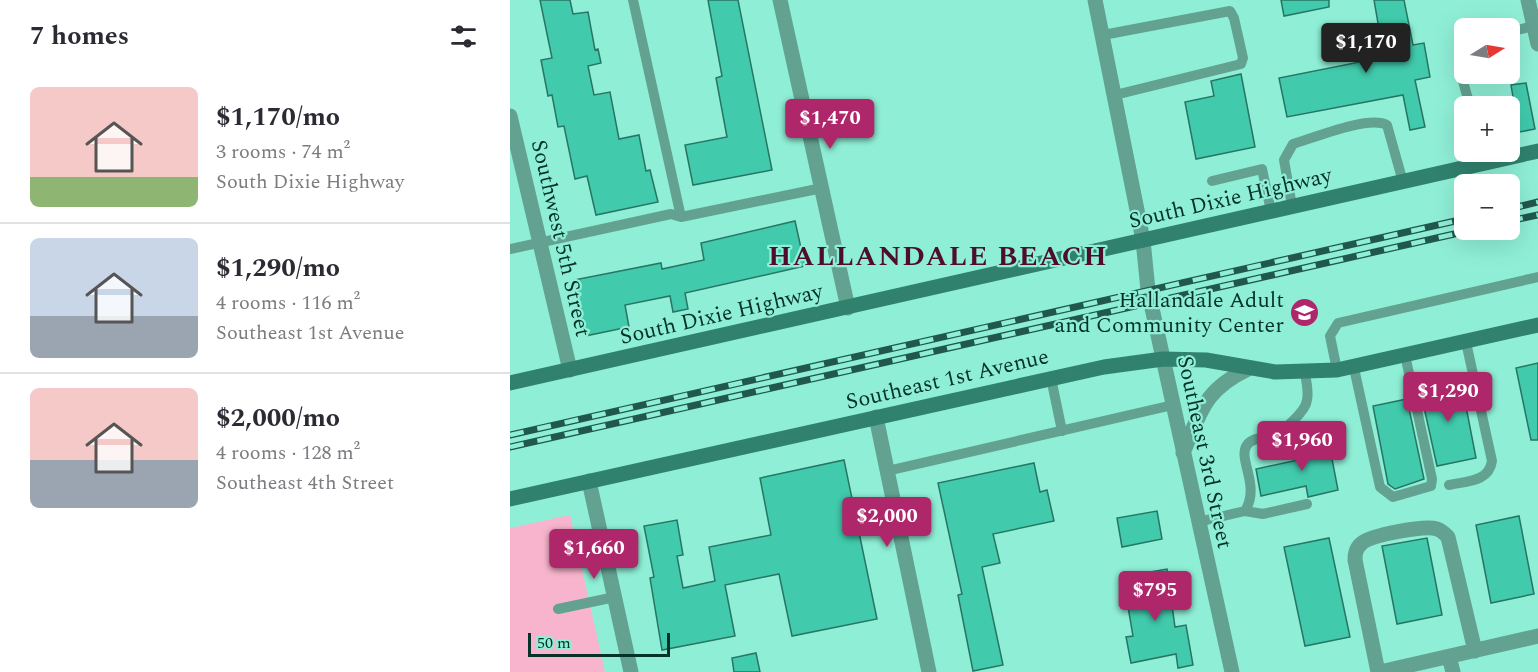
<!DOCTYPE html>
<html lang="en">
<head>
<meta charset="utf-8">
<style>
	body { margin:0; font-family:Spectral,serif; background:#f2f2f3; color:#2b2b33; height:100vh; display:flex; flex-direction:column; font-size:22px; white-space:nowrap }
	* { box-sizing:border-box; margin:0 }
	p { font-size:20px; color:#7c7c81 }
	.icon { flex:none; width:33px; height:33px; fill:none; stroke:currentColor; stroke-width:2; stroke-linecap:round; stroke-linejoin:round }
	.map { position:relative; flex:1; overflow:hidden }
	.sheet { display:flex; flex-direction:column; background:#fff; width:510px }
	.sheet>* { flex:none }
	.needle { width:39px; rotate:79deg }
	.tools { position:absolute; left:944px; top:18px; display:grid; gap:12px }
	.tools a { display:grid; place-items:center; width:66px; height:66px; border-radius:9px; background:#fff; box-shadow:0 6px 24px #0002; font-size:30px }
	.scale { position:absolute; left:18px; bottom:15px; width:142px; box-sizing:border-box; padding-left:6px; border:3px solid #043128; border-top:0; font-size:16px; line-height:21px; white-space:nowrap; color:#043128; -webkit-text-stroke:4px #8fefd6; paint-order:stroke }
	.price { position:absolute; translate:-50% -51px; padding:0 14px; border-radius:6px; background:#af276b; color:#fff; font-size:20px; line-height:39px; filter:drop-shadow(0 2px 3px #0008) }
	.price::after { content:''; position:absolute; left:50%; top:36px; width:18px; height:14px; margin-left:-9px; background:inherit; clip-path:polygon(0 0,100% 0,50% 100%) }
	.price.selected { background:#222; color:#fff }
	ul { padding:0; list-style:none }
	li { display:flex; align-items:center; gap:18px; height:150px; padding:0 30px }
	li+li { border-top:2px solid #e1e1e2 }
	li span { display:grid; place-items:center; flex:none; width:168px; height:120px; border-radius:9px; color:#555 }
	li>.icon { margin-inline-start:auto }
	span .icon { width:72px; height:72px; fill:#fffc; stroke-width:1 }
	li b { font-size:26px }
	h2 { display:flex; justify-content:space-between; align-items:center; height:72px; padding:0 30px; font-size:26px }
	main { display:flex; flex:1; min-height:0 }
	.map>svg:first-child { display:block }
	.green { fill:#f9b4cd }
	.building { fill:#41caac; stroke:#297563; stroke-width:1.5 }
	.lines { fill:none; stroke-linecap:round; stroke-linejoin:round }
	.service { stroke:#63a291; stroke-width:10 }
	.minor { stroke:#63a291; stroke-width:15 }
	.tertiary { stroke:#63a291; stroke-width:15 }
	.secondary { stroke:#30826f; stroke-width:15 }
	.rail-casing { stroke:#21584c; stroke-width:7 }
	.rail { stroke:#8fefd6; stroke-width:4.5; stroke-dasharray:14; stroke-linecap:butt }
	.labels { text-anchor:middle; stroke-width:4.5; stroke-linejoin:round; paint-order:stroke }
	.street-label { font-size:22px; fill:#043128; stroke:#8fefd6 }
	.poi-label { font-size:22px; fill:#043128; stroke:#8fefd6; text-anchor:end }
	.district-label { font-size:28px; font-weight:bold; letter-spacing:1.5px; fill:#4e0d2d; stroke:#8fefd6 }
</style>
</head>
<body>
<main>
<section class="sheet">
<h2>7 homes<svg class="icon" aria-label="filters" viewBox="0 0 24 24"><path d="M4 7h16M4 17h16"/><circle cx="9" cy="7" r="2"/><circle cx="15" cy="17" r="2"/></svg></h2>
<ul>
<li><span style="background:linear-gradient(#f6c9c9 75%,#8fb573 0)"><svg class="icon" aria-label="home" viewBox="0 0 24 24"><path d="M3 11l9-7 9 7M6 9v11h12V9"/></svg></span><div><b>$1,170/mo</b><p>3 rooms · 74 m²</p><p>South Dixie Highway</p></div></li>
<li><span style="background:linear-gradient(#c9d6e8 65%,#9aa5b1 0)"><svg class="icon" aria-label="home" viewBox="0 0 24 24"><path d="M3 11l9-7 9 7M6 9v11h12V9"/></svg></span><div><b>$1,290/mo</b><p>4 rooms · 116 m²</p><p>Southeast 1st Avenue</p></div></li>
<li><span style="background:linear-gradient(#f6c9c9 60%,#9aa5b1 0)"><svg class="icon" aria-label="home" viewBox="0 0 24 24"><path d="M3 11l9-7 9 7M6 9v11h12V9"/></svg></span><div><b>$2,000/mo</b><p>4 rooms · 128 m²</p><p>Southeast 4th Street</p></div></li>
</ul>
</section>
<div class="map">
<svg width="1028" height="672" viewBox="0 0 1028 672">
	<rect width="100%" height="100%" fill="#8fefd6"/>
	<path class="green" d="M60,515L95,672H0V528Z"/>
	<path class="building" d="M30,0H60L63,14L78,12L85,50L88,49L91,63L78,66L84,95L100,92L109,139L129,135L136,171L140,170L148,202L86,215L77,176L65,179L54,126L48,127L42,95L38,96L31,60L42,58Z
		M198,0H228L262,170L183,185L175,145L217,137L206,78L212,76Z
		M771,0H819V7L774,16Z
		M864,0H894L903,45L914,43L920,77L905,80L915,127L900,130L893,95L777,117L769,78L880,56L875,28L869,29Z
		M731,74L745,147L686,159L675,102L704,96L701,81Z
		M1016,83L1025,129L999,134V110L1005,109L1001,85Z
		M285,221L295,266L175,293L178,309L163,312L160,296L115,305L119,327L75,336L64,280L151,263L152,269L194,260L191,243Z
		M1028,363V440H1021L1006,368Z
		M951,381L966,458L927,466L910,389Z
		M897,399L914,479L885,489L878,484L863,406Z
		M818,438L828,490L798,497L796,486L751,496L746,469L793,459L790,444Z
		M334,460L367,619L282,636L269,574L215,585L225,636L152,650L140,578L144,577L134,526L167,520L173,555L167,556L173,588L205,581L199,547L261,535L250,478Z
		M524,463L530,492L537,490L544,521L483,534L490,563L472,567L493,665L463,671L448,595L452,594L428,483Z
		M647,511L652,539L612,547L607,518Z
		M1009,516L1024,594L981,603L966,525Z
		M819,538L840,637L795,646L774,547Z
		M917,538L932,615L887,624L872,546Z
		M657,569L665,627L676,625L683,665L668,668L666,654L621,663L616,637L623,636L616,595L626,594L622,575Z
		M246,653L250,672H224L222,658Z"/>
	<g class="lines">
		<path class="service" d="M123,0L171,217
			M999,32L1024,26
			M593,35L720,11L724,18L733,58L731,64L605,95
			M954,43C943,58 956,90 960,106
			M702,181L752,169L761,211
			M782,206L774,160L783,144C803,138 859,115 877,125L893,182
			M0,249L161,214L171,217L312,188
			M844,368L870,487L883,497L921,486L922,479L895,355
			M827,370L820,336L828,323L1028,277
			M541,378L552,431
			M377,471L663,405
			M939,485C957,481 979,482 982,461L956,342
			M735,511L753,514L797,504
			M688,522L735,511C751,485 727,459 737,445C742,437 755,438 762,436C773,432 796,411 797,400C799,392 796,381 795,373
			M48,609L105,597"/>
		<path class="minor" d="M270,0L338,308
			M585,0L633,240
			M1018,0L1028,44
			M0,116L60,370
			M366,417L419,672
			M79,481L121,672
			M939,657L943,672
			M868,672L845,560C845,553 846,548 852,543C861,535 915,525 927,529C931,530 935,534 938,537L965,651
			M870,672L1028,636"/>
		<path class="tertiary" d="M633,240L638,290L722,672
			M673,453C691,411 694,390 738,369"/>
		<path class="secondary" d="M0,383L1028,151
			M0,499L594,367L653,359L696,360L765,372L827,370L1028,325"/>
		<defs>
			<path id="rail" d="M999,209L1028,202
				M999,221L1028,215
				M0,435L954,219
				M0,447L962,230"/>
		</defs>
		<use href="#rail" class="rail-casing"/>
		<use href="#rail" class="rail"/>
	</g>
	<defs>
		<symbol id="school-disc" viewBox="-11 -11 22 22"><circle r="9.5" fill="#af276b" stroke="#8fefd6"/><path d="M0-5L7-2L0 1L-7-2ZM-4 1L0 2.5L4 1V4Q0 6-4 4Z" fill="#fff"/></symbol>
	</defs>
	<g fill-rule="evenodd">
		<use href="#school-disc" x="778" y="296" width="33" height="33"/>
	</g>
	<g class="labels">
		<g class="street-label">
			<text transform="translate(720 197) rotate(-13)" y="8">South Dixie Highway</text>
			<text transform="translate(52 238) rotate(77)" y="8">Southwest 5th Street</text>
			<text transform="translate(211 313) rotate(-13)" y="8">South Dixie Highway</text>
			<text transform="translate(437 378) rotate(-13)" y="8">Southeast 1st Avenue</text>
			<text transform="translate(696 452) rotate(78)" y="8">Southeast 3rd Street</text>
		</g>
		<g class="poi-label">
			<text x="774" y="307">Hallandale Adult<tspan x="774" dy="25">and Community Center</tspan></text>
		</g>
		<g class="district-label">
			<text x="428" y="265">HALLANDALE BEACH</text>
		</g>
	</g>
</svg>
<div class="tools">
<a><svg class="needle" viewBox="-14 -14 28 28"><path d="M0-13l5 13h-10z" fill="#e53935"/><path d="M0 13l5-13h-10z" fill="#7c7c81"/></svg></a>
<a>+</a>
<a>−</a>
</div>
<div class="scale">50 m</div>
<b class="price selected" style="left:856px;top:74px">$1,170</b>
<b class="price" style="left:320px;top:150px">$1,470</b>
<b class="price" style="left:938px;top:423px">$1,290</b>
<b class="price" style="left:792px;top:472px">$1,960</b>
<b class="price" style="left:377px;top:548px">$2,000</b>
<b class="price" style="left:84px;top:580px">$1,660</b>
<b class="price" style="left:645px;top:622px">$795</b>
</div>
</main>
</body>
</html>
